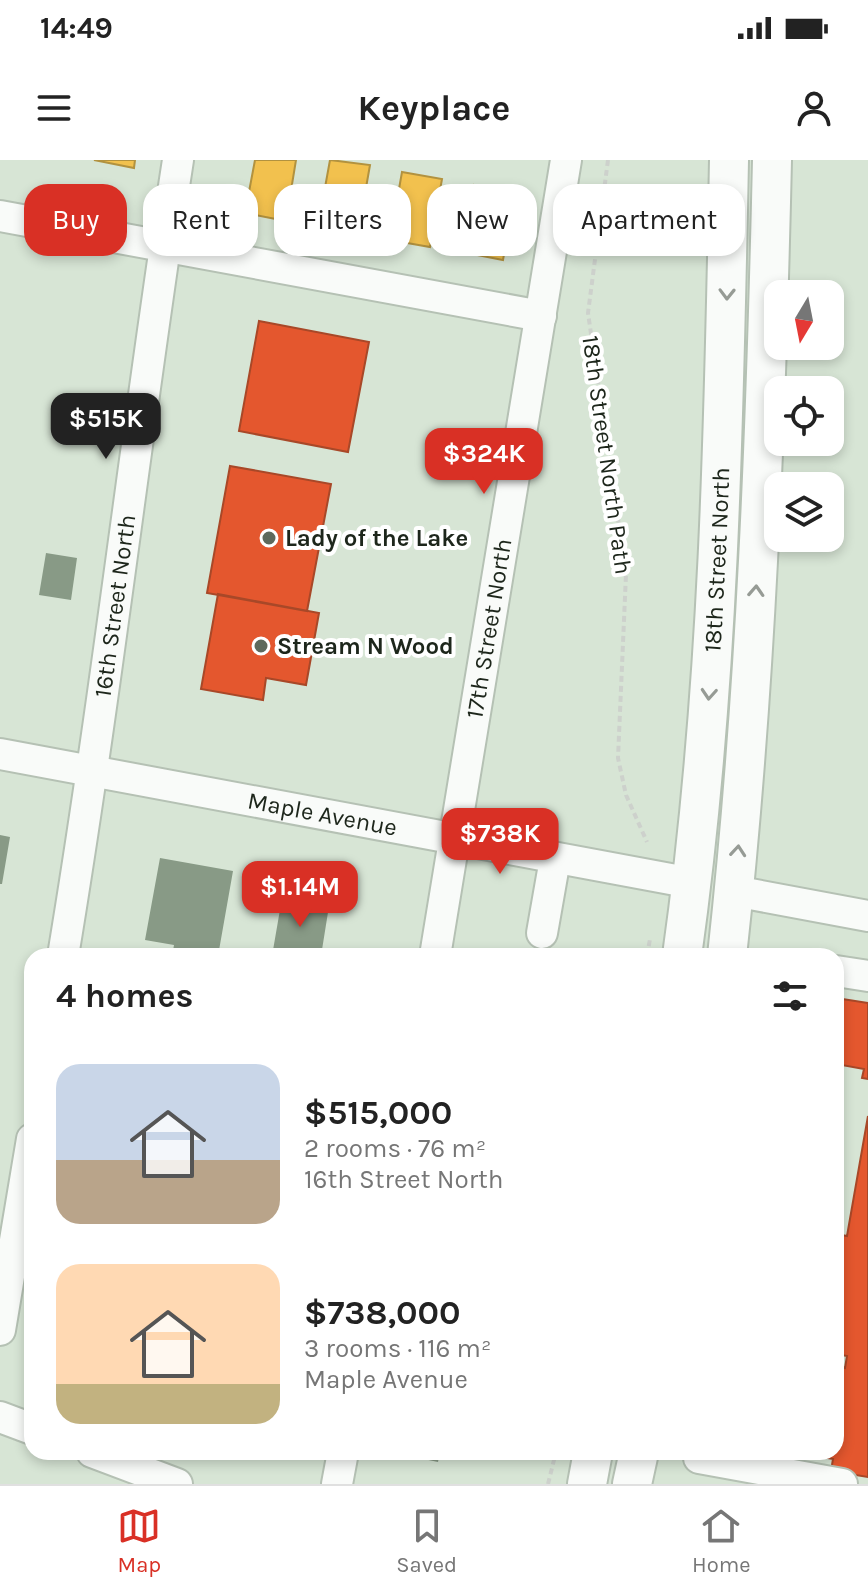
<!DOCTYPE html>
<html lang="en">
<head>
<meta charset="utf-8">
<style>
	body { margin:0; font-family:Karla,sans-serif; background:#f6f6f6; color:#222; height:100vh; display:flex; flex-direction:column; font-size:30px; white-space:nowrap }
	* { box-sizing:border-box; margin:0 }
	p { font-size:26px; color:#767676 }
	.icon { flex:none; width:44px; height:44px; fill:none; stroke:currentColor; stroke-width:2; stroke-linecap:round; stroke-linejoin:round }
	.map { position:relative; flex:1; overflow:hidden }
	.details { position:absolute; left:24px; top:788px; width:820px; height:512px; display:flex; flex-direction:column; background:#fff; border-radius:24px; box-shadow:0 4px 12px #0003 }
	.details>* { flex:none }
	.top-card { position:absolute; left:24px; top:24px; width:820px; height:72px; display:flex; gap:16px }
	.needle { width:52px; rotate:190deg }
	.fabs { position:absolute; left:764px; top:120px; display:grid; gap:16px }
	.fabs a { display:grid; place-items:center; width:80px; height:80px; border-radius:16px; background:#fff; box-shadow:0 4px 12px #0003; font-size:40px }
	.price { position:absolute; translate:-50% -68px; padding:0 18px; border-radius:16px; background:#d93025; color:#fff; font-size:26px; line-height:52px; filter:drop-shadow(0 2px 4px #0008) }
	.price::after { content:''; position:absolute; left:50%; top:48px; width:24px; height:18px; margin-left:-12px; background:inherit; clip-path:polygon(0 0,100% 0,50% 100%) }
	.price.on { background:#222; color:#fff }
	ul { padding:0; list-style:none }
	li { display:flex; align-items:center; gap:24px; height:200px; padding:0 32px }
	li span { display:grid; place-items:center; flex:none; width:224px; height:160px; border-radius:24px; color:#555 }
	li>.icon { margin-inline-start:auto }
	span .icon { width:96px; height:96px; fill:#fffc; stroke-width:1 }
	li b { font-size:34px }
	h2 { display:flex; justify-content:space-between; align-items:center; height:96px; padding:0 32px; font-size:34px }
	.chip { padding:0 28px; border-radius:24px; background:#fff; box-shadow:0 4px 12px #0003; font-size:28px; line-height:72px }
	.chip.on { background:#d93025; color:#fff }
	.status { display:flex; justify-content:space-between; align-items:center; height:56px; padding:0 40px; background:#fff; direction:ltr }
	.status svg { height:22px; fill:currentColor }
	header { display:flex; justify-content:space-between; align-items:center; height:104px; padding:0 32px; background:#fff; font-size:36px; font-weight:700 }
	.menu { display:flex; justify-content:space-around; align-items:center; height:112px; border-top:2px solid #e0e0e0; background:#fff; font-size:22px; color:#767676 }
	.menu a { display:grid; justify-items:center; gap:4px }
	.menu .on { color:#d93025 }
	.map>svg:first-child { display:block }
	.homes { fill:#f2c14e; stroke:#b2923f; stroke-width:2 }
	.shops { fill:#e4572e; stroke:#a84828; stroke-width:2 }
	.building { fill:#889a86 }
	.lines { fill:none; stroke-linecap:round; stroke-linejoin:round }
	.minor-casing { stroke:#b5c1b4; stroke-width:34 }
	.major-casing { stroke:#b5c1b4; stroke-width:42 }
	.path { stroke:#cdd1cc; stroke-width:4; stroke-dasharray:6 4; stroke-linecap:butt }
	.minor { stroke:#f9fbf9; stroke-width:30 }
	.major { stroke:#f9fbf9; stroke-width:38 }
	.oneway { stroke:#969b95 }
	.poi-dot { fill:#5e695c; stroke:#fff; stroke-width:3 }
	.labels { text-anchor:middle; stroke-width:8; stroke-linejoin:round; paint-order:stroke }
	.street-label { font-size:24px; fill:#1d261b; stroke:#fff }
	.poi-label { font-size:24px; font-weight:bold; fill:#1d261b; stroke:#fff; text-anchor:start }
</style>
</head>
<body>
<div class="status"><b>14:49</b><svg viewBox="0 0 49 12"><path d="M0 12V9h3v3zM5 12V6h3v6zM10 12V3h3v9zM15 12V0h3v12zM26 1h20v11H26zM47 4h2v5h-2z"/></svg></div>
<header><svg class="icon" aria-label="menu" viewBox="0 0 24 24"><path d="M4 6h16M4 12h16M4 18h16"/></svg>Keyplace<svg class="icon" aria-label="person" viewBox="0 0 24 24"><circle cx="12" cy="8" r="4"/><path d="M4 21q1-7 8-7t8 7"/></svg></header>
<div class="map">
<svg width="868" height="1324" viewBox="0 0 868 1324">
	<rect width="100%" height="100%" fill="#d7e5d5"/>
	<path class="homes" d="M94,0H135L134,8Z
		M255,0H296L286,61L245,53Z
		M330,0L370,5L358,73L318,66Z
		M402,12L442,19L430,87L390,80Z
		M474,25L515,32L503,100L462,92Z"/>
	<path class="shops" d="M259,161L369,182L348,292L239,271Z
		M230,306L331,324L307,451L207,433Z
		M218,434L319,453L306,525L266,518L263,540L201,529Z
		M836,838L868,843V919L862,918L864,909L836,904Z
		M836,838L868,843V919L862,918L864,909L836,904Z
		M868,956V1317L831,1311L833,1299L802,1293L836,1292V1206L845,1208L847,1196L836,1194V1074L847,1076Z"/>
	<path class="building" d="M46,393L77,398L71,440L39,435Z
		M0,675L10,677L2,724H0Z
		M160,698L233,711L218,796H172L174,785L145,780Z
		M282,738L329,746L321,796H272Z
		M390,1292H440L438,1302Z"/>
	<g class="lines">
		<defs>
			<g id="minor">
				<path d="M0,56L541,156"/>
				<path id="s1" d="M0,594L692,723"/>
				<path d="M734,731L868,756"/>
				<path d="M542,773L555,699"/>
				<path id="s2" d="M63,796C107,531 137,265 178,0"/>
				<path id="s3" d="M435,796L566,0"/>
				<path d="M836,811L868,816"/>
				<path d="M0,1170L32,979"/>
				<path d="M0,1257L32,1269"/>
				<path d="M92,1292L177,1324"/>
				<path d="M699,1298L842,1324"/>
				<path d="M337,1324L343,1292"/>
			</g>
			<g id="major">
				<path id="s4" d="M682,796C719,533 724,266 729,0"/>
				<path d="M727,796C756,532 766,266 772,0"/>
				<path d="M587,1324L593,1292"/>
				<path d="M632,1324L639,1292"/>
			</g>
		</defs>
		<use href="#minor" class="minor-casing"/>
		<use href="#major" class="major-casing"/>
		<path class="path" d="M608,0L588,153L626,414L618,598L626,635L647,682
			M647,796L650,779
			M548,1324L556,1292"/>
		<use href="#minor" class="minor"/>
		<use href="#major" class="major"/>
	</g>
	<defs><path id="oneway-chevron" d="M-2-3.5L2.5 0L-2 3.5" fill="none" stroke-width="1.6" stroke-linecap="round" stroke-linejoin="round" transform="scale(2)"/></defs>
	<g class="oneway">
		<use href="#oneway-chevron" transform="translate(727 134) rotate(91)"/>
		<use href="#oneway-chevron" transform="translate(756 431) rotate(-87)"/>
		<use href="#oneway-chevron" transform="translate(709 534) rotate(94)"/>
		<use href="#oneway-chevron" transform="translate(738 691) rotate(-85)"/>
	</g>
	<g class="poi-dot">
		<circle cx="269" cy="378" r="8"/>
		<circle cx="261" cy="486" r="8"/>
	</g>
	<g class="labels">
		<g class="street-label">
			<text transform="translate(607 295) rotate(82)" y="8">18th Street North Path</text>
			<text dy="8" stroke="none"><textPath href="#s4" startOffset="398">18th Street North</textPath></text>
			<text dy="8" stroke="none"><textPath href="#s2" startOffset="354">16th Street North</textPath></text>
			<text dy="8" stroke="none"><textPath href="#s3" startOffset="332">17th Street North</textPath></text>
			<text dy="8" stroke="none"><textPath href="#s1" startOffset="328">Maple Avenue</textPath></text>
		</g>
		<g class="poi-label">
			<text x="285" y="386">Lady of the Lake</text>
			<text x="277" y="494">Stream N Wood</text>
		</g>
	</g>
</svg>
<div class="fabs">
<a><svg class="needle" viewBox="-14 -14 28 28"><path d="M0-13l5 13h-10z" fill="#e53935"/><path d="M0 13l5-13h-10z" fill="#767676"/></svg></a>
<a><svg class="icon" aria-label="locate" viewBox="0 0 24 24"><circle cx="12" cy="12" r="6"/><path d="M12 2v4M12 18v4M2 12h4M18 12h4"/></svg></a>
<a><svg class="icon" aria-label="layers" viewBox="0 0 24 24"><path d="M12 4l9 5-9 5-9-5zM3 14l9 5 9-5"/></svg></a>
</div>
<b class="price on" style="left:106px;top:301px">$515K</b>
<b class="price" style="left:484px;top:336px">$324K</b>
<b class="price" style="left:500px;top:716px">$738K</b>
<b class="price" style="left:300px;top:769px">$1.14M</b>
<div class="top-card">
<a class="chip on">Buy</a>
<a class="chip">Rent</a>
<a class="chip">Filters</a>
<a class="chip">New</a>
<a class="chip">Apartment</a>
</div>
<section class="details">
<h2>4 homes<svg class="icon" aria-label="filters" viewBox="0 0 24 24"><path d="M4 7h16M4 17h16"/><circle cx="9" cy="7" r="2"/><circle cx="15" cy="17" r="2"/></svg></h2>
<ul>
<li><span style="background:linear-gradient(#c9d6e8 60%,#b9a48a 0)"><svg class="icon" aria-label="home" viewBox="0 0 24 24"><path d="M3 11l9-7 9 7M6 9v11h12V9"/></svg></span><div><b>$515,000</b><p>2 rooms · 76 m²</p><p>16th Street North</p></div></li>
<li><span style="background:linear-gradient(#ffd9b3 75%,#c2b280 0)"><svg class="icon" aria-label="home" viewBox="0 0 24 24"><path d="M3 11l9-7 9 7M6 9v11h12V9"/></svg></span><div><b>$738,000</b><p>3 rooms · 116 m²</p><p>Maple Avenue</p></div></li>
</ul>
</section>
</div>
<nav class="menu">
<a class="on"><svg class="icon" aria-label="map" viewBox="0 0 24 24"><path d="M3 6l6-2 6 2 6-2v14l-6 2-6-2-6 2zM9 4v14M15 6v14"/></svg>Map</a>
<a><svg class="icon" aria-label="saved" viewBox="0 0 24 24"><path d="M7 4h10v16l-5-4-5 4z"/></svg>Saved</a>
<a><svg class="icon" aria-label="home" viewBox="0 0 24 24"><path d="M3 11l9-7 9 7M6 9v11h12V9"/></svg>Home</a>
</nav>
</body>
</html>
